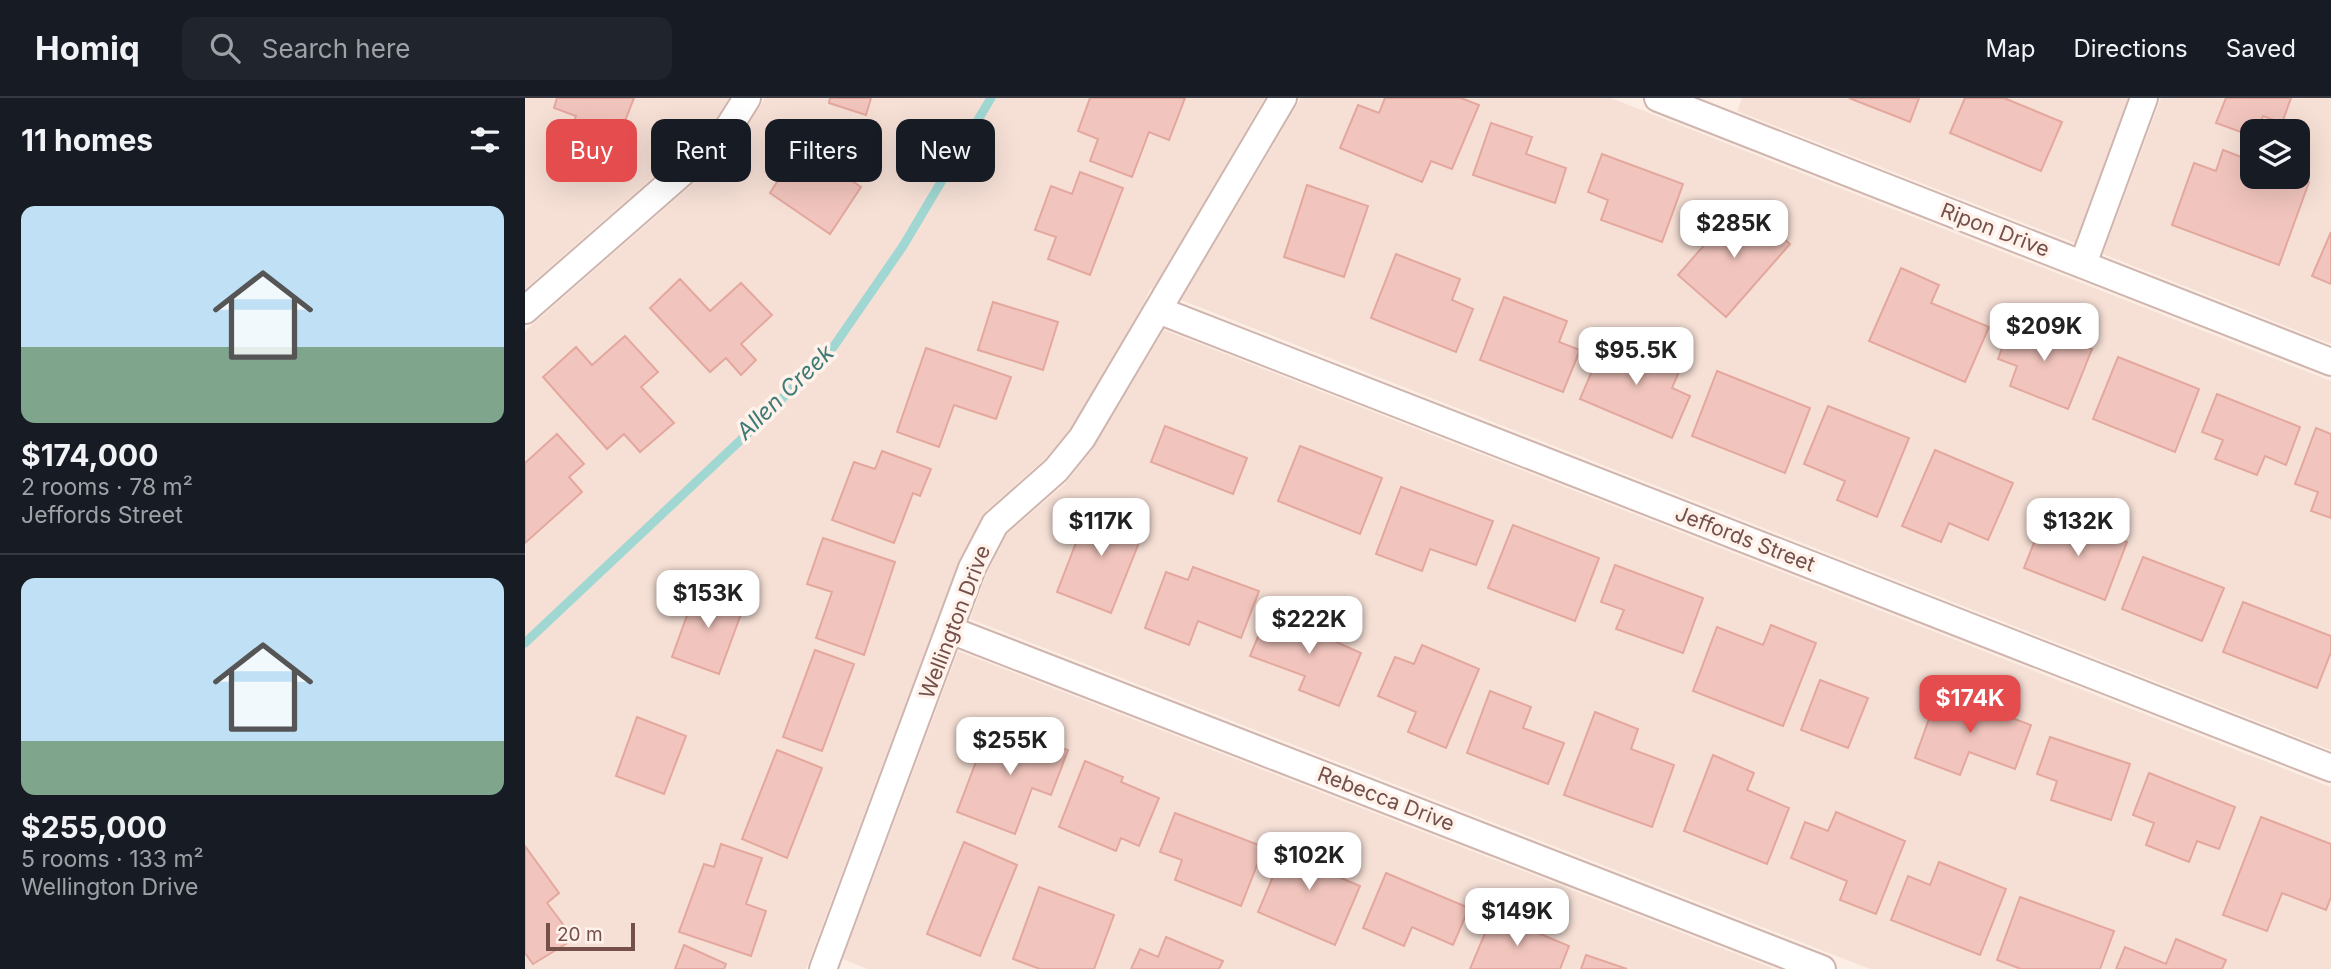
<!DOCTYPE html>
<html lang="en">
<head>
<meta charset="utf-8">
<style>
	body { margin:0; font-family:Inter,sans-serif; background:#20242c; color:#f1f3f6; height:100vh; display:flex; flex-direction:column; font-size:26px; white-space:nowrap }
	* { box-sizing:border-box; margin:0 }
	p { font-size:23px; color:#9ea1a6 }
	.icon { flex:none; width:38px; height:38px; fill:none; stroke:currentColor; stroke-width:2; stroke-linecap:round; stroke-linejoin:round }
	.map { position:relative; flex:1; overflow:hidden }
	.drawer { display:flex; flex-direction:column; background:#171b24; width:525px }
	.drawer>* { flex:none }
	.top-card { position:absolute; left:21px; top:21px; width:665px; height:63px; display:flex; gap:14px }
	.buttons { position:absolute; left:1715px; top:21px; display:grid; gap:14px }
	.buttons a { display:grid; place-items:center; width:70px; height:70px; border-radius:14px; background:#171b24; box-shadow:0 7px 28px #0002; font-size:35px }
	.scale { position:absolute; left:21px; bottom:18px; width:89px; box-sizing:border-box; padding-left:7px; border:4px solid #754f4a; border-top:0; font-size:19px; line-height:24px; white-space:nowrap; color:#754f4a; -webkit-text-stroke:5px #fff2eb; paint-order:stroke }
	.price { position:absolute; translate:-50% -60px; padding:0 16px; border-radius:14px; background:#fff; color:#222; font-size:23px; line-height:46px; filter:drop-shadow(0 2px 4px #0008) }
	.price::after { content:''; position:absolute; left:50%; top:42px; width:21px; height:16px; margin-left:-10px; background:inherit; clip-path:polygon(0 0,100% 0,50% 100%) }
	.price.current { background:#e44c4e; color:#fff }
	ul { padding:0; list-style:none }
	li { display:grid; align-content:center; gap:14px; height:371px; padding:0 21px }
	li+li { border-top:2px solid #363941 }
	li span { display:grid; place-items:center; height:217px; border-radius:14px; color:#555 }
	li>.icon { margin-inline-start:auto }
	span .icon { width:126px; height:126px; fill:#fffc; stroke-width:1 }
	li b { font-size:30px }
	h2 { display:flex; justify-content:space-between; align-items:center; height:84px; padding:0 21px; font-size:30px }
	.chip { padding:0 24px; border-radius:14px; background:#171b24; box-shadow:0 7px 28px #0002; font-size:24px; line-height:63px }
	.chip.current { background:#e44c4e; color:#fff }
	header { display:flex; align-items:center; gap:42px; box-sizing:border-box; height:98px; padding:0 35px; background:#171b24; border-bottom:2px solid #363941 }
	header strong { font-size:33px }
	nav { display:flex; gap:38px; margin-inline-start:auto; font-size:24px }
	.search { width:490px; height:63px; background:#20242c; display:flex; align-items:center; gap:18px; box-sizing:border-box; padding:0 24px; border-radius:14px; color:#9ea1a6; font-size:26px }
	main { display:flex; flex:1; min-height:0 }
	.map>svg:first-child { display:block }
	.residential { fill:#f6e0d6; fill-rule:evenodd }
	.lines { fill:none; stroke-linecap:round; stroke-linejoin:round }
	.stream { stroke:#a0d7d2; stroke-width:9 }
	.building { fill:#f1c5bd; stroke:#e4a79d; stroke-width:2 }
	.street-casing { stroke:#d0b5ae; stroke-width:30 }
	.street { stroke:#fff; stroke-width:26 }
	.labels { text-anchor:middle; stroke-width:7; stroke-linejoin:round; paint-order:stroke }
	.street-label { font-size:21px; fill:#754f4a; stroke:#fff2eb }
	.water-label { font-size:23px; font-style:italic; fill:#3e7a76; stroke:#fff2eb }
</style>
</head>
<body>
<header>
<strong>Homiq</strong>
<div class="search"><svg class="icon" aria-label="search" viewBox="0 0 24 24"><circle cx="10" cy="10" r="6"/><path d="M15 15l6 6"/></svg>Search here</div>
<nav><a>Map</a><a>Directions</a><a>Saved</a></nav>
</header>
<main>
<section class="drawer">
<h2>11 homes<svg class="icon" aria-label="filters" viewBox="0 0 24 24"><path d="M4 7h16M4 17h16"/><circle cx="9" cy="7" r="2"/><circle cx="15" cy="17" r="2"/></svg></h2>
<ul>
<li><span style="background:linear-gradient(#bfe0f5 65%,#7fa58c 0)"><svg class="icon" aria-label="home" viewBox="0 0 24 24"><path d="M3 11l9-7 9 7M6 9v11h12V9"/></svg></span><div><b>$174,000</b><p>2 rooms · 78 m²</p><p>Jeffords Street</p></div></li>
<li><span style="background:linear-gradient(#bfe0f5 75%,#7fa58c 0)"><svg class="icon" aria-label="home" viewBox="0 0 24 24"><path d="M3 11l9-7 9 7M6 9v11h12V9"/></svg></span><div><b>$255,000</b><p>5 rooms · 133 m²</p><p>Wellington Drive</p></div></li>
</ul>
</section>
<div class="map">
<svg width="1806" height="871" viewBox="0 0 1806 871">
	<rect width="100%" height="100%" fill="#fceee5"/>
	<path class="residential" d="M0,0H204L191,22L150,60L0,191Z
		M240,0H740L628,191H625L619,205L545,331L521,360L461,413L434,463L281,871H0V233L169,85L214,41Z
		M776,0H1086L1806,283V652L656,202Z
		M1217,0H1603L1550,145L1212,13Z
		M1636,0H1806V246L1578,156ZM1727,33H1773V79H1727Z
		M639,232L1806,689V871H1345L445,521L461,477L482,436L540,386L568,351Z
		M433,553L1250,871H342L318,861Z"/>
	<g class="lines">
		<path class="stream" d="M0,545L221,337L309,248L378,148L466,0"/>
	</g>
	<path class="building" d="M32,0H109L87,56L43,38L51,18L29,10Z
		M305,0H346L341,17L304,5Z
		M565,0H660L644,42L624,34L607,79L565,63L573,41L553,33Z
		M860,0H936L954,7L927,71L906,63L897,84L815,50L833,7L854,15Z
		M1324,0H1394L1385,24Z
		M1440,0H1479L1537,24L1516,73L1425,35Z
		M1701,0H1766L1757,25L1738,18L1732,33H1727V38L1691,25Z
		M966,25L1007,39L1001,56L1041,70L1030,105L948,77Z
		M1698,52L1727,63V79H1771L1784,84L1754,167L1647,127L1669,65L1691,73Z
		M1077,56L1158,86L1137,144L1076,122L1083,102L1063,94Z
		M294,60L336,89L305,136L245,95L266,62L284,75Z
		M555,74L598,90L565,177L523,161L531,139L510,132L526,88L547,96Z
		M782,87L843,108L819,179L759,159Z
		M1217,104L1265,146L1201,219L1153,177Z
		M1806,134V186L1787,178Z
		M871,156L935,181L927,202L948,211L931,254L846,220Z
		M1376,170L1414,187L1406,205L1464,229L1440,284L1344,243Z
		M155,181L185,213L216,185L247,217L216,246L231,262L216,277L201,260L185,274L125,210Z
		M979,199L1042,223L1034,244L1055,252L1038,294L955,262Z
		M468,204L533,224L518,272L453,252Z
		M1488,221L1567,251L1543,311L1485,288L1492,268L1473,261Z
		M100,238L133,274L116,289L149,325L115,354L99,336L82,351L18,279L51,249L67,267Z
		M1082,238L1156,269L1147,290L1165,298L1147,340L1055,301Z
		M401,250L486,279L471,321L429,307L414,349L372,334Z
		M1593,259L1674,291L1650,354L1568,321Z
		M1192,273L1285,310L1260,375L1167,338Z
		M1692,296L1775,329L1761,367L1740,358L1732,377L1690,361L1698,342L1677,334Z
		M1303,308L1384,340L1352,419L1312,402L1320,383L1279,366Z
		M640,328L722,360L708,396L626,364Z
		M1791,330L1806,336V420L1786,413L1793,394L1770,386Z
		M32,336L59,366L44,379L57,394L0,445V365Z
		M775,348L857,380L835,436L753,403Z
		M1410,352L1488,385L1463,442L1424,425L1416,444L1377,428Z
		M357,353L406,371L395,398L388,395L369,445L307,422L329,364L350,371Z
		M876,389L968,423L951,467L905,451L897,473L851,456Z
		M566,406L621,427L586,515L532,494Z
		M1542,420L1602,444L1580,502L1499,470L1514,432L1534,440Z
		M988,427L1074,460L1050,523L963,490Z
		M298,440L370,464L339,557L291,540L307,494L282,486Z
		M1618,459L1699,490L1677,543L1597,511Z
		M1090,467L1178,500L1158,555L1091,531L1099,512L1076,504Z
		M668,469L734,493L716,540L673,523L664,547L620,530L641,474L663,482Z
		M173,487L220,505L194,576L147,559Z
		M1718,504L1806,538V554L1792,590L1698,554Z
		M742,517L777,531L783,517L814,530L809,543L836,555L814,608L774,592L780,578L725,558Z
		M1246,527L1291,545L1258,628L1168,593L1192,529L1238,547Z
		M897,547L954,571L921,650L883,634L891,614L853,598L870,559L889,566Z
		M290,552L329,566L297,653L258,639Z
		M1295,582L1343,600L1323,650L1276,632Z
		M965,593L1006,609L998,630L1039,645L1023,686L942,655Z
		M1414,593L1506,627L1490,671L1444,654L1435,677L1390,660Z
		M1070,614L1113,631L1106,651L1149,667L1127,729L1039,697Z
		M112,619L161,638L139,696L91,678Z
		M466,624L543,652L526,697L507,690L490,736L432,714Z
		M1525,639L1605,666L1586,722L1526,702L1532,683L1512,676Z
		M252,652L297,670L262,760L217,741Z
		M1188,657L1229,675L1222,692L1264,710L1242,766L1159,733Z
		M560,663L598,679L596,684L634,700L614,748L596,740L591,753L534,729Z
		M1624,675L1710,709L1694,751L1672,743L1664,764L1621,747L1629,725L1608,717Z
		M1311,714L1380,743L1351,816L1315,802L1322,783L1266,760L1280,724L1303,733Z
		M650,715L739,749L716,808L650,782L657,762L635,754Z
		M1736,719L1806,746V799L1801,812L1757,795L1742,833L1698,817Z
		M766,736L805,752L797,772L835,788L810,847L733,814Z
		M439,744L492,767L455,858L402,836Z
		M196,746L237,760L221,806L241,813L226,858L154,834L179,766L189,769Z
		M0,748L34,795L22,805L49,841L8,866L0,855Z
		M1414,764L1481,791L1455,857L1366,822L1383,778L1405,787Z
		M861,775L944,810L928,847L887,829L879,848L838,830Z
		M514,789L589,817L569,871H515L488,861Z
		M1495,799L1589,833L1575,871H1496L1472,862Z
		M968,816L1044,848L1035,871H945Z
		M641,839L698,863L694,871H606L615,851L633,859Z
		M1651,841L1701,862L1697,871H1591L1600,849L1641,866Z
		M159,847L201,866L199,871H150Z
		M1061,857L1102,871H1056Z"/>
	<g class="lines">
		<defs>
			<path id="street" d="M1133,0L1806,264
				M1558,166L1619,0
				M0,212L160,72L202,32L222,0
				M633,212L1806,670
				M425,532L1297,871
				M298,871L447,470L470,426L531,372L557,340L758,0"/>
		</defs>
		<use href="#street" class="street-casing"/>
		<use href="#street" class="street"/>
	</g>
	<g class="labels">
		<g class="street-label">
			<text transform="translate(1470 132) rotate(21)" y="7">Ripon Drive</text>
			<text transform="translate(1220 441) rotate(21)" y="7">Jeffords Street</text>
			<text transform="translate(430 524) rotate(-69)" y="7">Wellington Drive</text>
			<text transform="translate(861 701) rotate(21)" y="7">Rebecca Drive</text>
		</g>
		<g class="water-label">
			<text transform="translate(260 294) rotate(-44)" y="8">Allen Creek</text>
		</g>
	</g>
</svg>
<div class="buttons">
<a><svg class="icon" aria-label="layers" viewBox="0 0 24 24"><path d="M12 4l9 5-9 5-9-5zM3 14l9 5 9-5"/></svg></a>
</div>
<div class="scale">20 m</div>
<b class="price" style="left:1209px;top:162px">$285K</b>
<b class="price" style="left:1519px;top:265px">$209K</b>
<b class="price" style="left:1111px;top:289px">$95.5K</b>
<b class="price" style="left:576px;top:460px">$117K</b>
<b class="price" style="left:1553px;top:460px">$132K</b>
<b class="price" style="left:183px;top:532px">$153K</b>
<b class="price" style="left:784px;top:558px">$222K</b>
<b class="price current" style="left:1445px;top:637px">$174K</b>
<b class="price" style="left:485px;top:679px">$255K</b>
<b class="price" style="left:784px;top:794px">$102K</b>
<b class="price" style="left:992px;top:850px">$149K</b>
<div class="top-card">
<a class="chip current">Buy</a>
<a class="chip">Rent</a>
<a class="chip">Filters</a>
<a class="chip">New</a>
</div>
</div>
</main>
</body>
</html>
